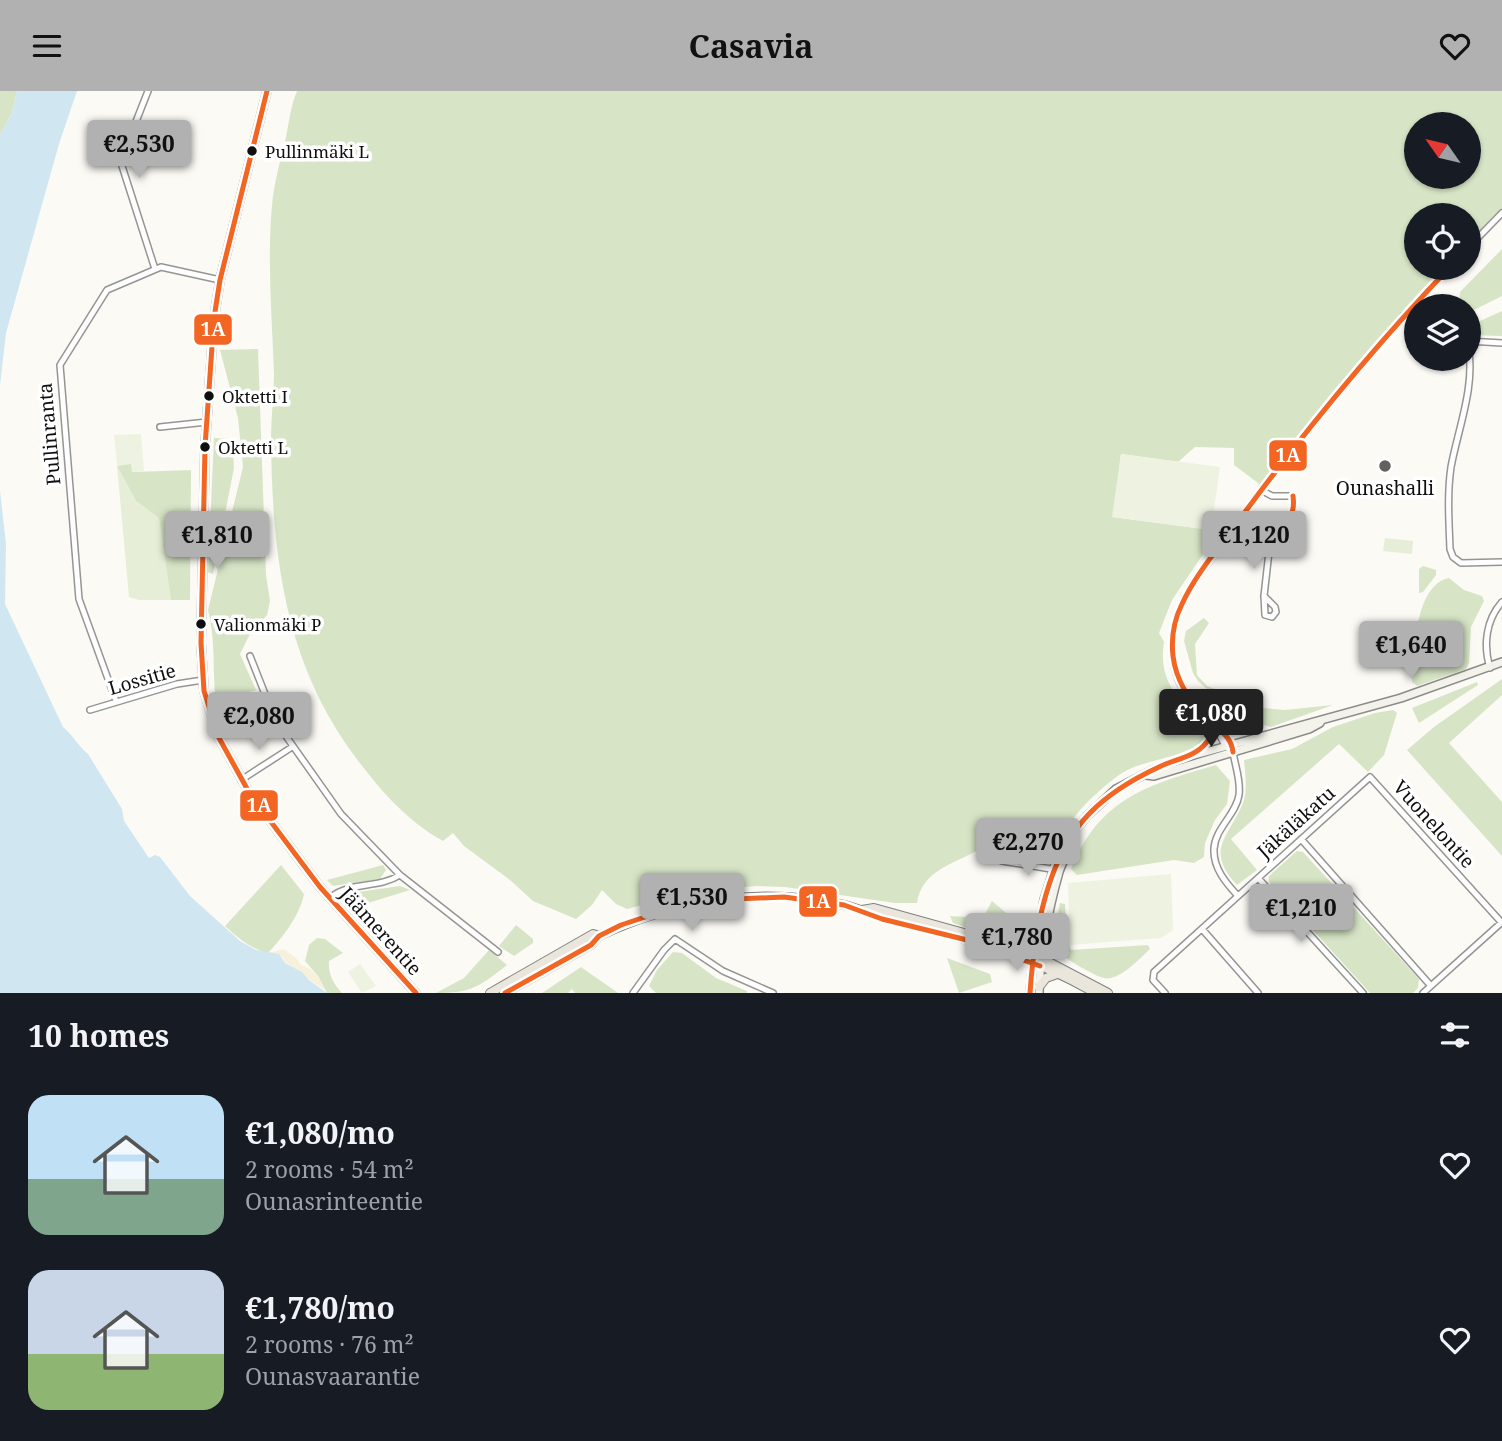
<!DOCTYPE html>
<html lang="en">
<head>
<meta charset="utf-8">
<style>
	body { margin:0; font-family:"Noto Serif",serif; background:#20242c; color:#f1f3f6; height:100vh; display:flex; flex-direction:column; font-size:26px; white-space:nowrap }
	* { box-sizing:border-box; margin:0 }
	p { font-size:23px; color:#9ea1a6 }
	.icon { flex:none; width:38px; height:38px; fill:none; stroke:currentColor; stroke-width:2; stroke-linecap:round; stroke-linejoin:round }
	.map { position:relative; height:902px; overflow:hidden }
	.drawer { display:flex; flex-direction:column; background:#171b24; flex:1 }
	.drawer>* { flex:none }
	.needle { width:46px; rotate:304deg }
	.fabs { position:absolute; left:1404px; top:21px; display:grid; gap:14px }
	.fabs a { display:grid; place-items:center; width:77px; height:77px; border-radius:50%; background:#171b24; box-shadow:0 2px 5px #0004; font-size:35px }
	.price { position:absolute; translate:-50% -60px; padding:0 16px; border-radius:7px; background:#b1b1b2; color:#111; font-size:23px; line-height:46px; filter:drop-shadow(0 2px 4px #0008) }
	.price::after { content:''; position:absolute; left:50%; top:42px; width:21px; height:16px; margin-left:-10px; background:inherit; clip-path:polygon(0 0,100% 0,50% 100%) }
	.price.selected { background:#222; color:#fff }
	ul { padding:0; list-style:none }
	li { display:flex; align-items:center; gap:21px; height:175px; padding:0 28px }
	li span { display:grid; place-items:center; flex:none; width:196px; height:140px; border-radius:21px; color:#555 }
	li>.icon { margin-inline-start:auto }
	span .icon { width:84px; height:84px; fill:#fffc; stroke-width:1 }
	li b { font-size:30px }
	h2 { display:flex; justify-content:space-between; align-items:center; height:84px; padding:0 28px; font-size:30px }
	header { display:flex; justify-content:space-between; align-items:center; height:91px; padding:0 28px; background:#b1b1b2; color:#111; font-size:32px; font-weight:700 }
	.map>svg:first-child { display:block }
	.green { fill:#e6eed7 }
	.forest { fill:#d7e5c6; fill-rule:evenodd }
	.sand { fill:#f7f0da }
	.pitch { fill:#eef3e1 }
	.water { fill:#d0e6f1 }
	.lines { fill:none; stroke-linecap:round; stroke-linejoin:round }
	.street-casing { stroke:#959593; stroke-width:8 }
	.secondary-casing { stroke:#8c8b89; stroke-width:10 }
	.primary-casing { stroke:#838280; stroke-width:10 }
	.street { stroke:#fefefe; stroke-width:5 }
	.secondary { stroke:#f4f3eb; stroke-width:7 }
	.primary { stroke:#eae6dc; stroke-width:8 }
	.bus-1-casing { stroke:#fff; stroke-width:10 }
	.bus-1 { stroke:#f26522; stroke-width:5 }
	.bus-dot { fill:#0f0f0f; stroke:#fff; stroke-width:2.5 }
	.poi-dot { fill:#626160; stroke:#fff; stroke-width:2.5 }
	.labels { text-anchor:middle; stroke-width:7; stroke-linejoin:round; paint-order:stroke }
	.bus-label { font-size:17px; fill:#0f0f0f; stroke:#fff; text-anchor:start }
	.street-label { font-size:19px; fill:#0f0f0f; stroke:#fff }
	.poi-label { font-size:19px; fill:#0f0f0f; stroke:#fff }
	.line-badge { stroke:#fff; stroke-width:2.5 }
	.badge-label { font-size:19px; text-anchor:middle; font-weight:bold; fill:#fff }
</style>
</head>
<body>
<header><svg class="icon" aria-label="menu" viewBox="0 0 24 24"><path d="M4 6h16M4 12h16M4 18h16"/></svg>Casavia<svg class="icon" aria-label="heart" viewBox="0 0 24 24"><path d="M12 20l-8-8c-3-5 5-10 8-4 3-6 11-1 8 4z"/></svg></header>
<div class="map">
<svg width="1502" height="902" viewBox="0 0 1502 902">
	<rect width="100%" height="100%" fill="#fbfaf5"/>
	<path class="green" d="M117,375L136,410L159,427L171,509H139L129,506Z
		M1385,447L1413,450L1412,463L1383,460Z"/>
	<path class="forest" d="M0,0H17L12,22L0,44Z
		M297,0H1502V122L1468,157V124H1416V177H1449L1413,214L1261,399L1258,392L1234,374V357L1195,356L1178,371L1121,363L1113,426L1211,439L1210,453L1172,509L1159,542L1164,551C1159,582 1171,599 1190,622C1197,630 1203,636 1206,646C1187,669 1145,666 1119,684C1104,695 1087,710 1076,724C1066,737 1058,759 1043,766C1030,772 994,762 980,758C954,773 922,779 917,812H895L785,796L757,795L695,800L627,818L616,813L602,799L592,814L576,828L533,810L510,789L464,755L453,742L443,750C407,730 381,700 356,667C284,571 272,463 271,346C271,325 274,304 274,283C272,227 267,170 272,114C274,91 281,68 286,46C289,31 291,14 297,0ZM1416,33H1468V86H1416Z
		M1502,158V205L1468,222V215H1459L1460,201Z
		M1502,220V245L1468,244V232L1480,230Z
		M258,258L266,484L270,510L267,524L249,545L240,563L256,599L216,611C212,580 216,549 208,519L243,376L238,327L220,259Z
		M214,347L232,348L234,377L213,483L208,481Z
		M132,372L133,381L191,379L190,509H171L159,427L136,410L117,375Z
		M1423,475L1436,479V484L1423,501L1419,502V478Z
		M1449,487L1464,499L1482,505L1484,510L1471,536L1469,572L1466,578L1417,595L1412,591C1414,564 1414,494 1449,487Z
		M1204,527L1209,532L1195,553L1197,584L1207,595L1262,617L1285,619L1333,614L1271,636L1260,633L1208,599L1198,590L1193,582L1184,550L1186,540Z
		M1502,588V604L1449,652L1502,711V765L1407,659L1434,636Z
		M1477,591L1478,594L1419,632L1412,617Z
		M1393,619L1397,622L1384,664L1368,681L1339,653L1231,748L1257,779L1237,794C1204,759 1229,746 1243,712C1248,698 1245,683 1244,669L1292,658L1333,636L1375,622Z
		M1216,674L1230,690L1227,713L1215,729L1205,752L1204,766L1194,772L1174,769L1077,784L1071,778C1100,707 1147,694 1216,674Z
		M1297,760L1303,761L1419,888L1418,897L1413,902H1370L1269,791V785Z
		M281,774L304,803C300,824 283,846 268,862C250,857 239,848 225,835Z
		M383,774L386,779L380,788L333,795L327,789Z
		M400,795L410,799L352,817L346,809L351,802Z
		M992,810L1020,834L1018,844L1008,851L953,832L950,825L983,827Z
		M1060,812L1065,813L1067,851L1071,859L1148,854L1150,858C1139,868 1126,883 1111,887C1103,889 1094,883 1086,879C1049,860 1052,850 1060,812Z
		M516,834L533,848V852L514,865L499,855Z
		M317,847L325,848L343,862L329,870C328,882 333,893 342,902H327L318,885L305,870L309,854Z
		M489,859L507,874C479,896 471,902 436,902L464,887Z
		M673,861L682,862L716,887L747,900V902H656L649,895L657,879Z
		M947,867L990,883L992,891L959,902Z
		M581,876L618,902H575L572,898L568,902H542Z"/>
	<path class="sand" d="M284,858L296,867L301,874C315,878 319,887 325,899C310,890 300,879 285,871L282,865L268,862Z"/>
	<path class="pitch" d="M141,343L144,380L132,381L131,373L117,375L114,344Z
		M1121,363L1220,376L1211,439L1112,426Z
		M1171,783L1173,839L1161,847L1070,854L1068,792Z
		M360,873L376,895L362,902L348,881Z"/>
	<path class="water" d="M17,0H77L59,53L6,242L0,294V44L12,22Z
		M0,400L6,453L5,513L63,636C73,644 78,655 88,663L122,718L124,730L149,767L155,764L160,766L190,805L240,850L256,859L279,863L285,872L302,881L309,889L327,902H0Z"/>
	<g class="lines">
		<defs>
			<path id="street" d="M148,0L122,66V75L155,178
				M1468,157L1502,122
				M1403,225L1416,231
				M1468,250L1502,252
				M1468,254C1476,294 1458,338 1451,376C1447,403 1449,431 1450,458L1453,466L1461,472L1502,471
				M160,336L207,331
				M1261,399L1272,405H1293C1298,426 1285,439 1268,450
				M1228,444L1268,450
				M1264,505L1275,516L1276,521L1272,526L1265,524L1264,505L1270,452L1268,450
				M250,565L276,631L341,723L400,784L498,861
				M1490,577C1483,554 1486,529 1502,511
				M116,610L79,508L60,274L107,199L161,176L220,189
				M90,619L177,593L203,589
				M1216,635C1227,641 1231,649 1233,661C1235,675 1241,689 1239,704C1236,724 1215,737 1214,758C1213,777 1226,792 1238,805
				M1228,657C1222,652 1221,645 1217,639C1208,627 1196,618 1188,606C1164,573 1170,531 1190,497C1270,385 1353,276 1449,177
				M241,689L292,656
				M1301,748L1431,895
				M1002,770L1057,779
				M1258,787L1363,902
				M331,806C351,790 378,798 400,784
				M1202,838L1258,902
				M633,902L664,859L675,848L723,880L773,902
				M1165,902L1153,889L1154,881L1370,686L1502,832
				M1423,902L1502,831"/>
			<path id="secondary" d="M267,0L220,189L214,227L205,356L201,552L204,600L219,647L250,703L320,796L416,902
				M1198,661L1209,649L1211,632
				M1146,684L1154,685L1309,638L1320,632
				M1030,902L1033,872L1044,809L1059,762L1065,751L1088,724L1116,698L1153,679L1191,665L1401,607L1502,571
				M1039,902C1040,862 1048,820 1059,781C1063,769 1071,757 1073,745"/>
			<path id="primary" d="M862,819L874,817L1011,855L1047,870L1108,902
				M1015,855L1027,853L1040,834
				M1039,896L1046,887L1057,883
				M490,902L593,843L599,845C676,809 760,795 844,814C861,818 877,827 894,830C963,846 1034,866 1095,902
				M505,902L591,854L599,845"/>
		</defs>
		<use href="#street" class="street-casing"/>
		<use href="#secondary" class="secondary-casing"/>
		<use href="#primary" class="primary-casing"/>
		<use href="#street" class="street"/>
		<use href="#secondary" class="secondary"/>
		<use href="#primary" class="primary"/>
		<defs>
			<path id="bus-1" d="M267,0L220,189L214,227L205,356L201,552L204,600L219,647L250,703L320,796L416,902
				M1268,450C1285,439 1296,426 1293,405
				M1233,661C1231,644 1219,640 1208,629C1190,611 1176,590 1173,565C1171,547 1174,529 1182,513C1197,480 1224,451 1245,421C1308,336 1376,254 1449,177
				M505,902L591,854L599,845L621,834L669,818L713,809L784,806L844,814L882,828L967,849L1040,875
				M1030,902C1034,843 1046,767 1089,723C1109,702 1133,688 1159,676C1175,668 1195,666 1206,652C1212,646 1211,640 1211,632"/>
		</defs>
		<use href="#bus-1" class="bus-1-casing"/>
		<use href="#bus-1" class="bus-1"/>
	</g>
	<g class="bus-dot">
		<circle cx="252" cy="60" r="6"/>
		<circle cx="209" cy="305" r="6"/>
		<circle cx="205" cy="356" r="6"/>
		<circle cx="201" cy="533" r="6"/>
	</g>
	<circle class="poi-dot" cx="1385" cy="375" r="7"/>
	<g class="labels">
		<g class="bus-label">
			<text x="265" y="67">Pullinmäki L</text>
			<text x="222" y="312">Oktetti I</text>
			<text x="218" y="363">Oktetti L</text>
			<text x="214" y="540">Valionmäki P</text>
		</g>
		<g class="street-label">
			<text transform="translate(49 343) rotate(-95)" y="7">Pullinranta</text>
			<text transform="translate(142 588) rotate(-16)" y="7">Lossitie</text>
			<text transform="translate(1296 731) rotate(-42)" y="7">Jäkäläkatu</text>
			<text transform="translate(1434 733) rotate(48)" y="7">Vuonelontie</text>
			<text transform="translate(381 840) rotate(48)" y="7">Jäämerentie</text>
		</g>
		<g class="poi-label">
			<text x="1385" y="404">Ounashalli</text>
		</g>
	</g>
	<g class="line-badge">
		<rect x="193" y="222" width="40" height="33" rx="7" fill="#f26522"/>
		<rect x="1268" y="348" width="40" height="33" rx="7" fill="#f26522"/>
		<rect x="239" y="698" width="40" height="33" rx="7" fill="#f26522"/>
		<rect x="798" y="794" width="40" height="33" rx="7" fill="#f26522"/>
	</g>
	<g class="badge-label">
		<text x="213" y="245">1A</text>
		<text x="1288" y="371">1A</text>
		<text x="259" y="721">1A</text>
		<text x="818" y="817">1A</text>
	</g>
</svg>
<div class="fabs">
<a><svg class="needle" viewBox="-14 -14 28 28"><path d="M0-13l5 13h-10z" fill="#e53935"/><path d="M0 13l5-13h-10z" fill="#9ea1a6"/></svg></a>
<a><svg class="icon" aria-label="locate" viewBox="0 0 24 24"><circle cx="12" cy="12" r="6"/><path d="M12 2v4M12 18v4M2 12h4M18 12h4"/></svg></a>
<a><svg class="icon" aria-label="layers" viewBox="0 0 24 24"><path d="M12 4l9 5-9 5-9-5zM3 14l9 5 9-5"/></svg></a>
</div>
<b class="price" style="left:139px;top:89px">€2,530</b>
<b class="price" style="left:217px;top:480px">€1,810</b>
<b class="price" style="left:1254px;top:480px">€1,120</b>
<b class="price" style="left:1411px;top:590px">€1,640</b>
<b class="price selected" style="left:1211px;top:658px">€1,080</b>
<b class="price" style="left:259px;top:661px">€2,080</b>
<b class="price" style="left:1028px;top:787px">€2,270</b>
<b class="price" style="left:692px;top:842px">€1,530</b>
<b class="price" style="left:1301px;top:853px">€1,210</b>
<b class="price" style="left:1017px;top:882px">€1,780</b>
</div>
<section class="drawer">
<h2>10 homes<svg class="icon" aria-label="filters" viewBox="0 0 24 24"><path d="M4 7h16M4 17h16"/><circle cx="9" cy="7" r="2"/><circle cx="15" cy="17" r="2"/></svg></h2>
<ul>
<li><span style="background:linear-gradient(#bfe0f5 60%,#7fa58c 0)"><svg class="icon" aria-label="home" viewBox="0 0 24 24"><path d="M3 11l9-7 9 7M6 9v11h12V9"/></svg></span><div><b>€1,080/mo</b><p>2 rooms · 54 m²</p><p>Ounasrinteentie</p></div><svg class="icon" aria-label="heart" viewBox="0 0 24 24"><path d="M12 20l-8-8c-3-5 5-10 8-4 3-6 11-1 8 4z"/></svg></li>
<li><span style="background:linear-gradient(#c9d6e8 60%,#8fb573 0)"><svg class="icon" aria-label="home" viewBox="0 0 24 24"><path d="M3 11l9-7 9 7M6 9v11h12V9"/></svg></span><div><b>€1,780/mo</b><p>2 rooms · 76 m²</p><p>Ounasvaarantie</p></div><svg class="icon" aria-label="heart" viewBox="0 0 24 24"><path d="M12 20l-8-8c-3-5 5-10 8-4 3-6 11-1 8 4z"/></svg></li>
</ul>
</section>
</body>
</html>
